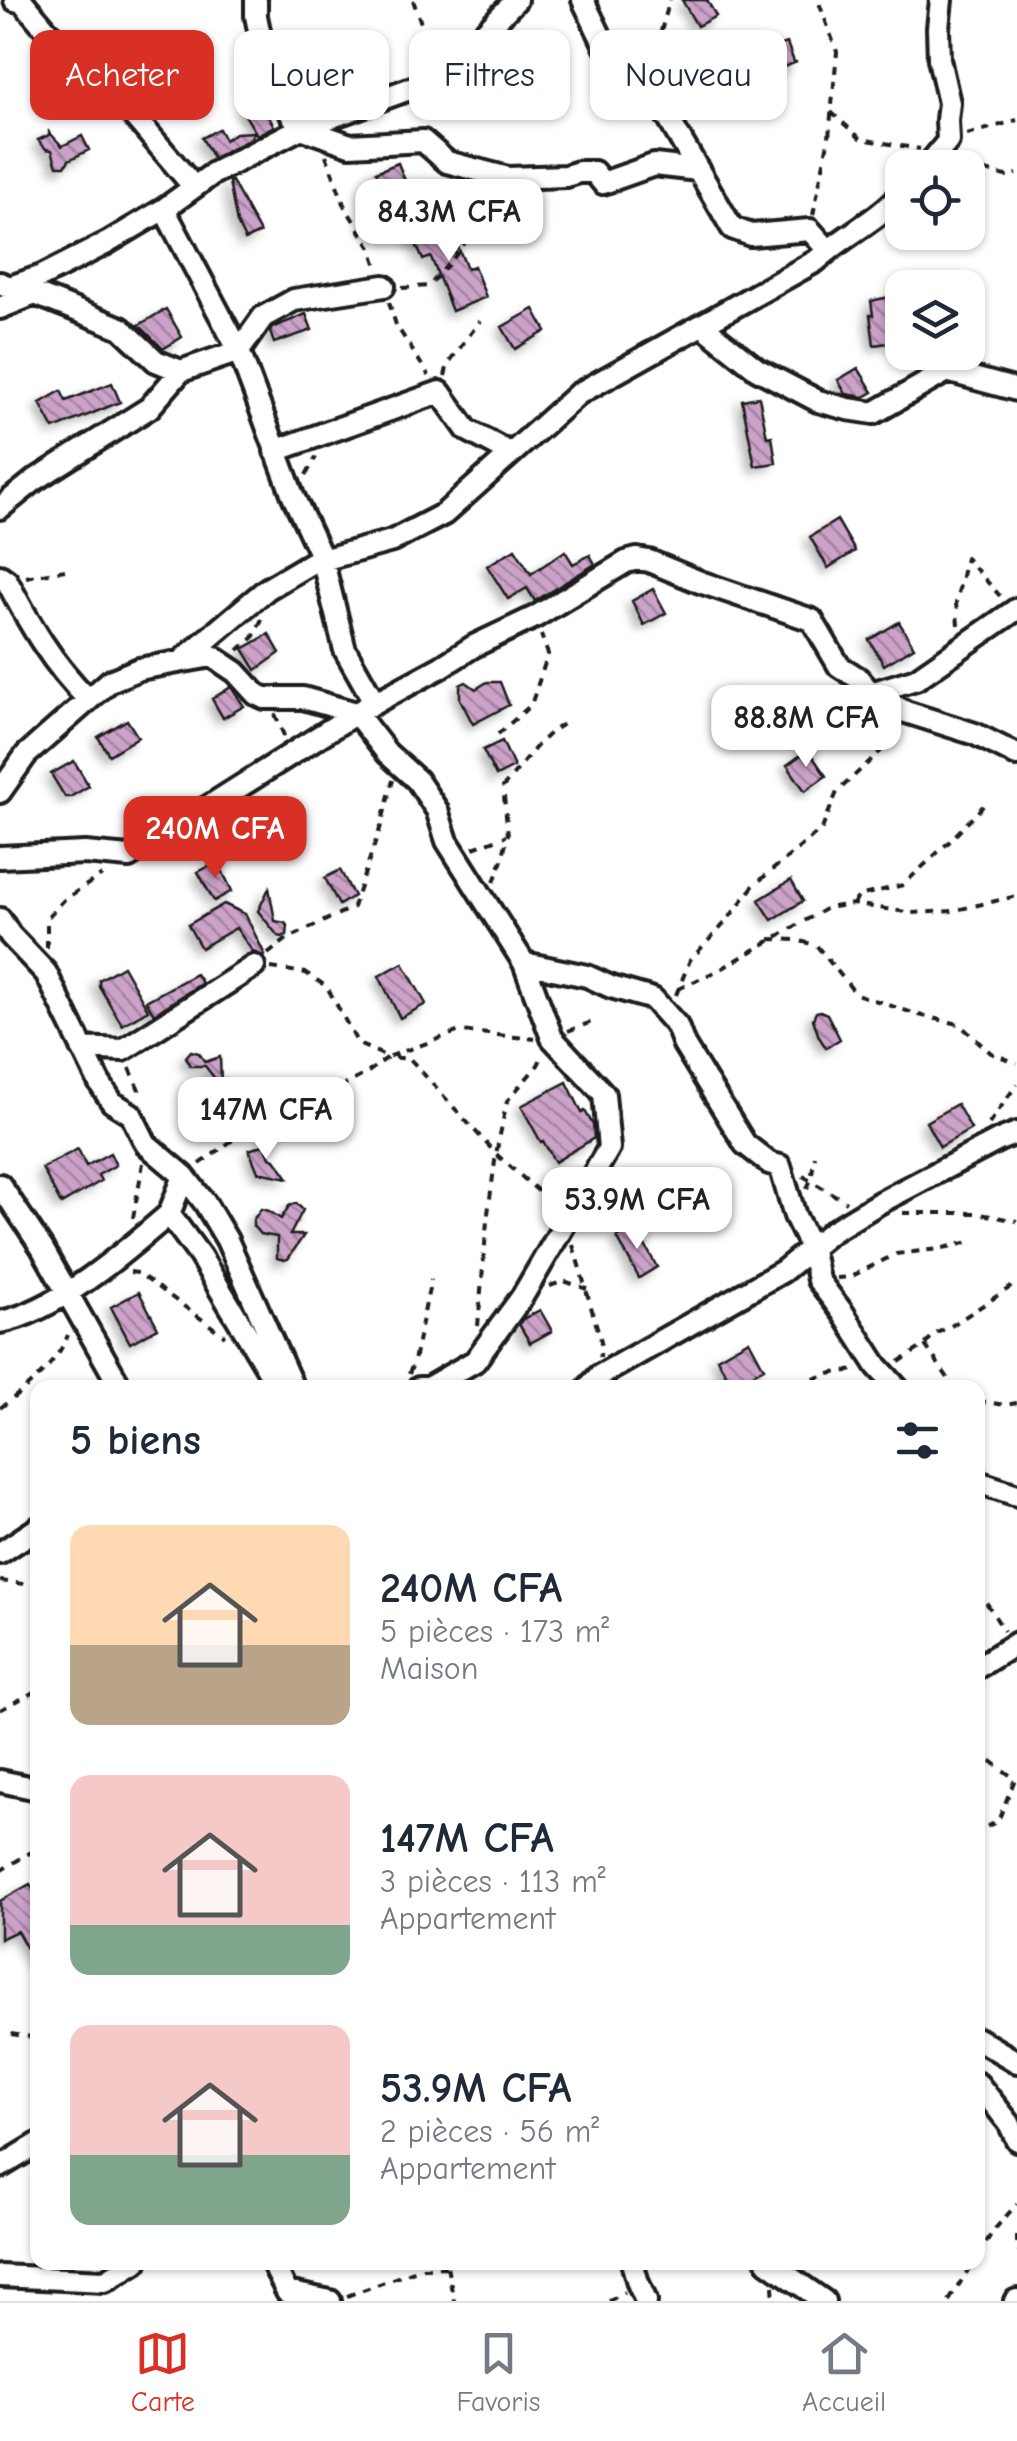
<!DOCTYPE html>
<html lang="fr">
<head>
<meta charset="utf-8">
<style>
	body { margin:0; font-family:"Comic Neue",sans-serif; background:#f6f6f7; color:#1f2937; height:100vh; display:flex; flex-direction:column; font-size:38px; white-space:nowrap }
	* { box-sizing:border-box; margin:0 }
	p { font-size:32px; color:#747a83 }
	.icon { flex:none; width:55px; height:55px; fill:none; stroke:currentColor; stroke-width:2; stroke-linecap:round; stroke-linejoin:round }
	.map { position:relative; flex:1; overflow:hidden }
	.drawer { position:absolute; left:30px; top:1380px; width:955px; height:890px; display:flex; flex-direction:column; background:#fff; border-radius:20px; box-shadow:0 2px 8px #0004 }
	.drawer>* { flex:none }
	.guide { position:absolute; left:30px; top:30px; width:958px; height:90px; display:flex; gap:20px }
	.tools { position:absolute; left:885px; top:150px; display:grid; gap:20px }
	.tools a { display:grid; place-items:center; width:100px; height:100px; border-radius:20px; background:#fff; box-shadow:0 2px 8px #0004; font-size:50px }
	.price { position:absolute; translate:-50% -85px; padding:0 22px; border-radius:20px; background:#fff; color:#222; font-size:32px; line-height:65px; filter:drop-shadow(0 2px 5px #0008) }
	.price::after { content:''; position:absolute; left:50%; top:60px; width:30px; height:22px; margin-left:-15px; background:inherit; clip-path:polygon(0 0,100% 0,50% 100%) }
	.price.selected { background:#d93025; color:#fff }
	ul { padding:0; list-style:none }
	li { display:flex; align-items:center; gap:30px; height:250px; padding:0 40px }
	li span { display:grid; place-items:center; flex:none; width:280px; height:200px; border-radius:20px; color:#555 }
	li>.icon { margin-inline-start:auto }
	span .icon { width:120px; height:120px; fill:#fffc; stroke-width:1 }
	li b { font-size:42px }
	h2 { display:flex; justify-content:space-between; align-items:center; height:120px; padding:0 40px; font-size:42px }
	.pill { padding:0 35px; border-radius:20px; background:#fff; box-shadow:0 2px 8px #0004; font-size:35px; line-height:90px }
	.pill.selected { background:#d93025; color:#fff }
	.tab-bar { display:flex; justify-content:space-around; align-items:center; height:140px; border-top:2px solid #e0e1e3; background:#fff; font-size:28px; color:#747a83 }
	.tab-bar a { display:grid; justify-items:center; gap:5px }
	.tab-bar .selected { color:#d93025 }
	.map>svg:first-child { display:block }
	.building { fill:url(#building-back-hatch); stroke:#1c1c1c; stroke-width:2.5; filter:url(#shadow) }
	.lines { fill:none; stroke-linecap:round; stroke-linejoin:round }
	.minor-casing { stroke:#1c1c1c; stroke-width:28 }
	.path { stroke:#1c1c1c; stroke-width:4; stroke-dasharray:8 8; stroke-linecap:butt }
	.minor { stroke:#fff; stroke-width:20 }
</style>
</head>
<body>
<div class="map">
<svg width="1017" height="2301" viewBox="0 0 1017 2301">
	<defs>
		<pattern id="building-back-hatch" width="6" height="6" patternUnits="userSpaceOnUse" patternTransform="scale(2.5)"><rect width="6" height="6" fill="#cca2c8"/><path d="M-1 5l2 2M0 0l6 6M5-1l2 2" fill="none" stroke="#a583a2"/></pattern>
		<filter id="shadow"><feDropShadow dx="-5.5" dy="5.5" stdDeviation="5" flood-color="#0004"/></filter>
	</defs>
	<rect width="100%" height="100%" fill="#fff"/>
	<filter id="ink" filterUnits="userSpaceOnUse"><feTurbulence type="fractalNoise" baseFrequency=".01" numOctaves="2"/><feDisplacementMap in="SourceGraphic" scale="20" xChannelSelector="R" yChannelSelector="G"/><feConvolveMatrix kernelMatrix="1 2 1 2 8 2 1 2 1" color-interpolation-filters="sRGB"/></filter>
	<g filter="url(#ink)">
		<path class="building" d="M682,0H707L716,16L697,26Z
			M328,37L342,60L321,72L311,54L296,79L287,82L279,60L277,49L279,47L287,46L298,55Z
			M787,43L794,62H797L743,82L748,68L732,49L777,58L773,47Z
			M185,58L194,73L185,78L187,80L172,88L162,70Z
			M259,100L274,126L257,135L242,110Z
			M219,129L225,140L235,133L254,132L250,139L213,158L202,138Z
			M49,132L62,146L82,136L89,150L69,160L65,166H57L52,150L46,149L38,140L49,135Z
			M398,163L408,188L386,197L376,172Z
			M232,181L260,233L245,240L237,223L229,182Z
			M446,218L467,269L474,266L486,297L452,311L431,257L423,260L411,233Z
			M902,294V341L874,345L870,315H873L871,301Z
			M166,309L182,337L163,349L139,325Z
			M534,309L546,331L515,349L502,327Z
			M306,314L312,330L274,343L270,332L272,328Z
			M858,368L873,392L864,397L846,394L838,380Z
			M112,383L120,402L54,429L40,403L61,391L66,401Z
			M759,397L767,437L772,436L776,463L755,466L742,400Z
			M837,520L855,551L828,568L810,537Z
			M515,549L531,574L565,551L573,564L590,555L595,564L535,601L527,588L508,599L487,566Z
			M653,589L666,613L644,625L632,601Z
			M899,622L914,647L884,665L869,640Z
			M269,634L280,653L256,670L243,649Z
			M466,682L476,689L487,682H500L509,705L473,724L460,699V685Z
			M231,687L244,706L223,718L212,699Z
			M127,720L138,737L109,755L98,737Z
			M502,741L514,767L496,776L483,750Z
			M808,750L826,776L805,791L787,765Z
			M74,761L89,786L70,797H65L51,774Z
			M218,862L232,891L214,901L198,872Z
			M340,870L354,896L339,905L325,878Z
			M791,880L803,901L772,920L759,900Z
			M269,888L275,921L285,923L288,926L287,935L282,937L278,936L258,911Z
			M224,904L245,914L265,955L263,956L253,952L236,928L201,948L188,925Z
			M403,963L426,1004L400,1018L379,976Z
			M123,966L148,1010L122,1025L99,986V980Z
			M196,974L202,983L154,1014L146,1001Z
			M820,1011L827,1014L840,1039L826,1048L819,1037L813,1019L816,1012Z
			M191,1051L199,1053L205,1062L220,1057L221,1084L228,1080L239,1098L211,1115L200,1097L220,1085L205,1066H190L186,1057Z
			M567,1082L582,1113L585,1111L593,1125L594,1138L555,1162L543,1141L541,1142L521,1106Z
			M957,1104L971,1129L940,1147L926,1122Z
			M265,1144L270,1157L275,1159L288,1178L258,1172L249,1150Z
			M78,1149L86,1166L110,1153L116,1165L98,1175L101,1181L61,1204L42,1168Z
			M293,1204H297L303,1210L290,1235H304L288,1259L284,1260L277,1258V1237L260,1234L253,1226V1220L261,1209L269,1211L281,1219L289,1206Z
			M635,1227L657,1267L639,1278L617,1237Z
			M139,1292L158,1328L130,1343L111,1307Z
			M540,1310L552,1331L530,1343L519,1324L523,1319Z
			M749,1340L764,1368L732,1385L717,1358Z
			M30,1884L38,1897V1968L17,1931L0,1939V1901Z"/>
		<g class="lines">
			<defs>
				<path id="minor" d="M15,0L23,2L65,52L122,102L193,186
					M256,0V16L266,64L278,96L301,128L350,145L423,141L447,162L508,178L566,176L579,172H594L603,183L654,165L698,170
					M583,0L607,50L646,80L732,228L751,235L810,230L828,250
					M926,168L948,141L947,120L949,103L939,59L938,28L941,0
					M164,209L239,351L293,496L322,558L345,650L375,703
					M0,283L10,287L42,276L107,243L164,209L214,173L301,128L440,78L516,0
					M12,288L35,294L121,328L156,361L181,371L239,351L263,317L294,300L384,286
					M0,308L35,294
					M703,326L757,369L818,401L848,409L874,413L947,371L1017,390
					M275,451L440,392L467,430L510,453
					M0,508L35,480L149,408L181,371
					M0,576L7,581C29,623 53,665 88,699
					M185,658L267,589L311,563L392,541L444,514L578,394L816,261C843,236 877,221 902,193
					M871,693L906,712L975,734L1017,755
					M0,792L26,755L110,681L139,669L212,656L236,672L256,694L265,698H303L356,713L387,753L417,780L437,810L447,841L524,963L587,976L611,987L653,999L677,1026L684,1045L745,1144L769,1163L780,1166L795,1216L812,1250L818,1280L843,1313L877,1366L897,1388
					M0,857L85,853L129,857L356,713L441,667L474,646L535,617L626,562L637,559L649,561L700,582L812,620L839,666L858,678L871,693L916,679L1017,609
					M0,919L10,935L46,973L99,1082L112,1102L131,1114L146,1144L184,1176L205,1203L227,1240L293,1388
					M82,1048L123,1050L254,966
					M184,1176L169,1214L200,1256L279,1388
					M0,1185L42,1248L121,1388
					M0,1322C56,1312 126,1251 169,1214
					M419,1388H428L475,1361L522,1297L609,1148L604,1094L552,1038L524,963
					M588,1388L599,1376L783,1271L831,1232L879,1203L999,1140L1017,1133
					M978,1482L1017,1495
					M0,1553L38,1528
					M978,1667L1017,1643
					M0,1781L38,1789
					M978,2039L1017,2062
					M978,2084L1009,2123L1017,2140
					M0,2167L38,2144
					M272,2262L287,2292L330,2301
					M632,2262L638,2283L646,2301
					M768,2262L824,2301
					M0,2276L105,2281L136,2262
					M1015,2301L1017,2300"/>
			</defs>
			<use href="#minor" class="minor-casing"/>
			<path class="path" d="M413,0L424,32
				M652,62L670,0
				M831,112L861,139L920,149
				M967,135L1017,120
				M326,155L345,207L371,248L378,269
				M957,158L961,165L1006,176L1017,174
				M813,215L829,137L837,52L818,0
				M402,288L429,286L455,256L487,213
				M389,302L396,325L429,376
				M445,376L448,364L480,321
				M306,475L316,457
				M26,577L65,570
				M958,625L956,603L966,558L1000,596
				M238,650L253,638L262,619
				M275,714L285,738
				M498,734L531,705L548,654L541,635
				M473,848L506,836
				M494,882L502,860L508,835L503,787C523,765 539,737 565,723
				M853,904L859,896L903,885L950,841L985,804
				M770,939L796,940L816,945L856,994L919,1015L959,1024L991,1053L1017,1063
				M47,948V918L65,899L102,875
				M268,954L287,939L353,907L380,829L393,780
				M271,968L306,973L327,987L358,1044L388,1057L460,1031L535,1039
				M678,989L723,968L827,908L853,904L912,913L952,911L1017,896
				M676,995L690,960L725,923L754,885L822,829L837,792L886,746L896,730
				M568,1031L597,1020
				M130,1068L139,1090L136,1097
				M989,1124L1017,1084
				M200,1164L230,1142L271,1119L319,1099L367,1073L388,1057L410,1059L496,1154L554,1205
				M803,1176L846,1202
				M807,1189L811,1179L815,1156
				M903,1213H976L1017,1221
				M133,1218L143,1163
				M573,1245L601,1341L600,1357
				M130,1272L138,1273L225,1336
				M837,1278L850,1277L896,1254L939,1249L970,1242
				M550,1286L564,1281L587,1289
				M478,1326L487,1221L496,1154L507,1101L538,1065L543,1055
				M925,1345L955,1388
				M899,1362L925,1345L933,1335L951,1326L1017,1283
				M409,1374L414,1361L431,1279
				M783,1388L833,1373L856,1370
				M978,1401L1005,1405L1017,1403
				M0,1408C27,1388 55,1366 68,1335
				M0,1581L38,1586
				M978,1589L1004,1631
				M0,1710L38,1690
				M978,1751L1015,1779L998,1821L978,1831
				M0,1871L38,1848
				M11,2034L38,2038
				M1017,2235V2252
				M978,2256L993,2231L1017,2204
				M447,2267L454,2301
				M773,2286L774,2301
				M347,2296L422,2268L447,2267L450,2262
				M609,2301L625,2292
				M949,2301L973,2262"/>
			<use href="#minor" class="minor"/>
		</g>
	</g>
</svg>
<div class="tools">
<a><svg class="icon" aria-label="locate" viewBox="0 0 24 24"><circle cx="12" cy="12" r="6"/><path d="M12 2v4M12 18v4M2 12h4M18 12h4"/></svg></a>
<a><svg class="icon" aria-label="layers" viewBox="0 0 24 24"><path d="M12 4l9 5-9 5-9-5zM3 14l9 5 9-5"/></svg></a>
</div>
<b class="price" style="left:449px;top:264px">84.3M CFA</b>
<b class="price" style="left:806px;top:770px">88.8M CFA</b>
<b class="price selected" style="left:215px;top:881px">240M CFA</b>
<b class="price" style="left:266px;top:1162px">147M CFA</b>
<b class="price" style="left:637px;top:1252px">53.9M CFA</b>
<div class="guide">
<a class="pill selected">Acheter</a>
<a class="pill">Louer</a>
<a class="pill">Filtres</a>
<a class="pill">Nouveau</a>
</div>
<section class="drawer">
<h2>5 biens<svg class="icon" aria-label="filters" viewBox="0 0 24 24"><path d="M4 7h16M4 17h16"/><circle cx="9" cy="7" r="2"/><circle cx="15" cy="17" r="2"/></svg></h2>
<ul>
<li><span style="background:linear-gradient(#ffd9b3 60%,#b9a48a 0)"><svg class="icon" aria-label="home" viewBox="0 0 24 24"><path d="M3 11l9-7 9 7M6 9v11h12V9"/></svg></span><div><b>240M CFA</b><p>5 pièces · 173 m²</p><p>Maison</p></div></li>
<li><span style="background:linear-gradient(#f6c9c9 75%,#7fa58c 0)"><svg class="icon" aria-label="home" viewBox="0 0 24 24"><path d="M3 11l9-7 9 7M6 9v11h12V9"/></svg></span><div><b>147M CFA</b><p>3 pièces · 113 m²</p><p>Appartement</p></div></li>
<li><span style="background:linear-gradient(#f6c9c9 65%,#7fa58c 0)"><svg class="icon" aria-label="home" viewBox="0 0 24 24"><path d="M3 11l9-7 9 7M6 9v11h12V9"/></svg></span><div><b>53.9M CFA</b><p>2 pièces · 56 m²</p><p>Appartement</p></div></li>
</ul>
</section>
</div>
<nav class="tab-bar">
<a class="selected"><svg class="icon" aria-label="map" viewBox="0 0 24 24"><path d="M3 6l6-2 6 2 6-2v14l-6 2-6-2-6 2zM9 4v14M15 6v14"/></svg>Carte</a>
<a><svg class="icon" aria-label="saved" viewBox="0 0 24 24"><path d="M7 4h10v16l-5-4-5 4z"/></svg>Favoris</a>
<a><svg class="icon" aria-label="home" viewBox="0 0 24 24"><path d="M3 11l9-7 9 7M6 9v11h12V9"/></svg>Accueil</a>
</nav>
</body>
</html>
